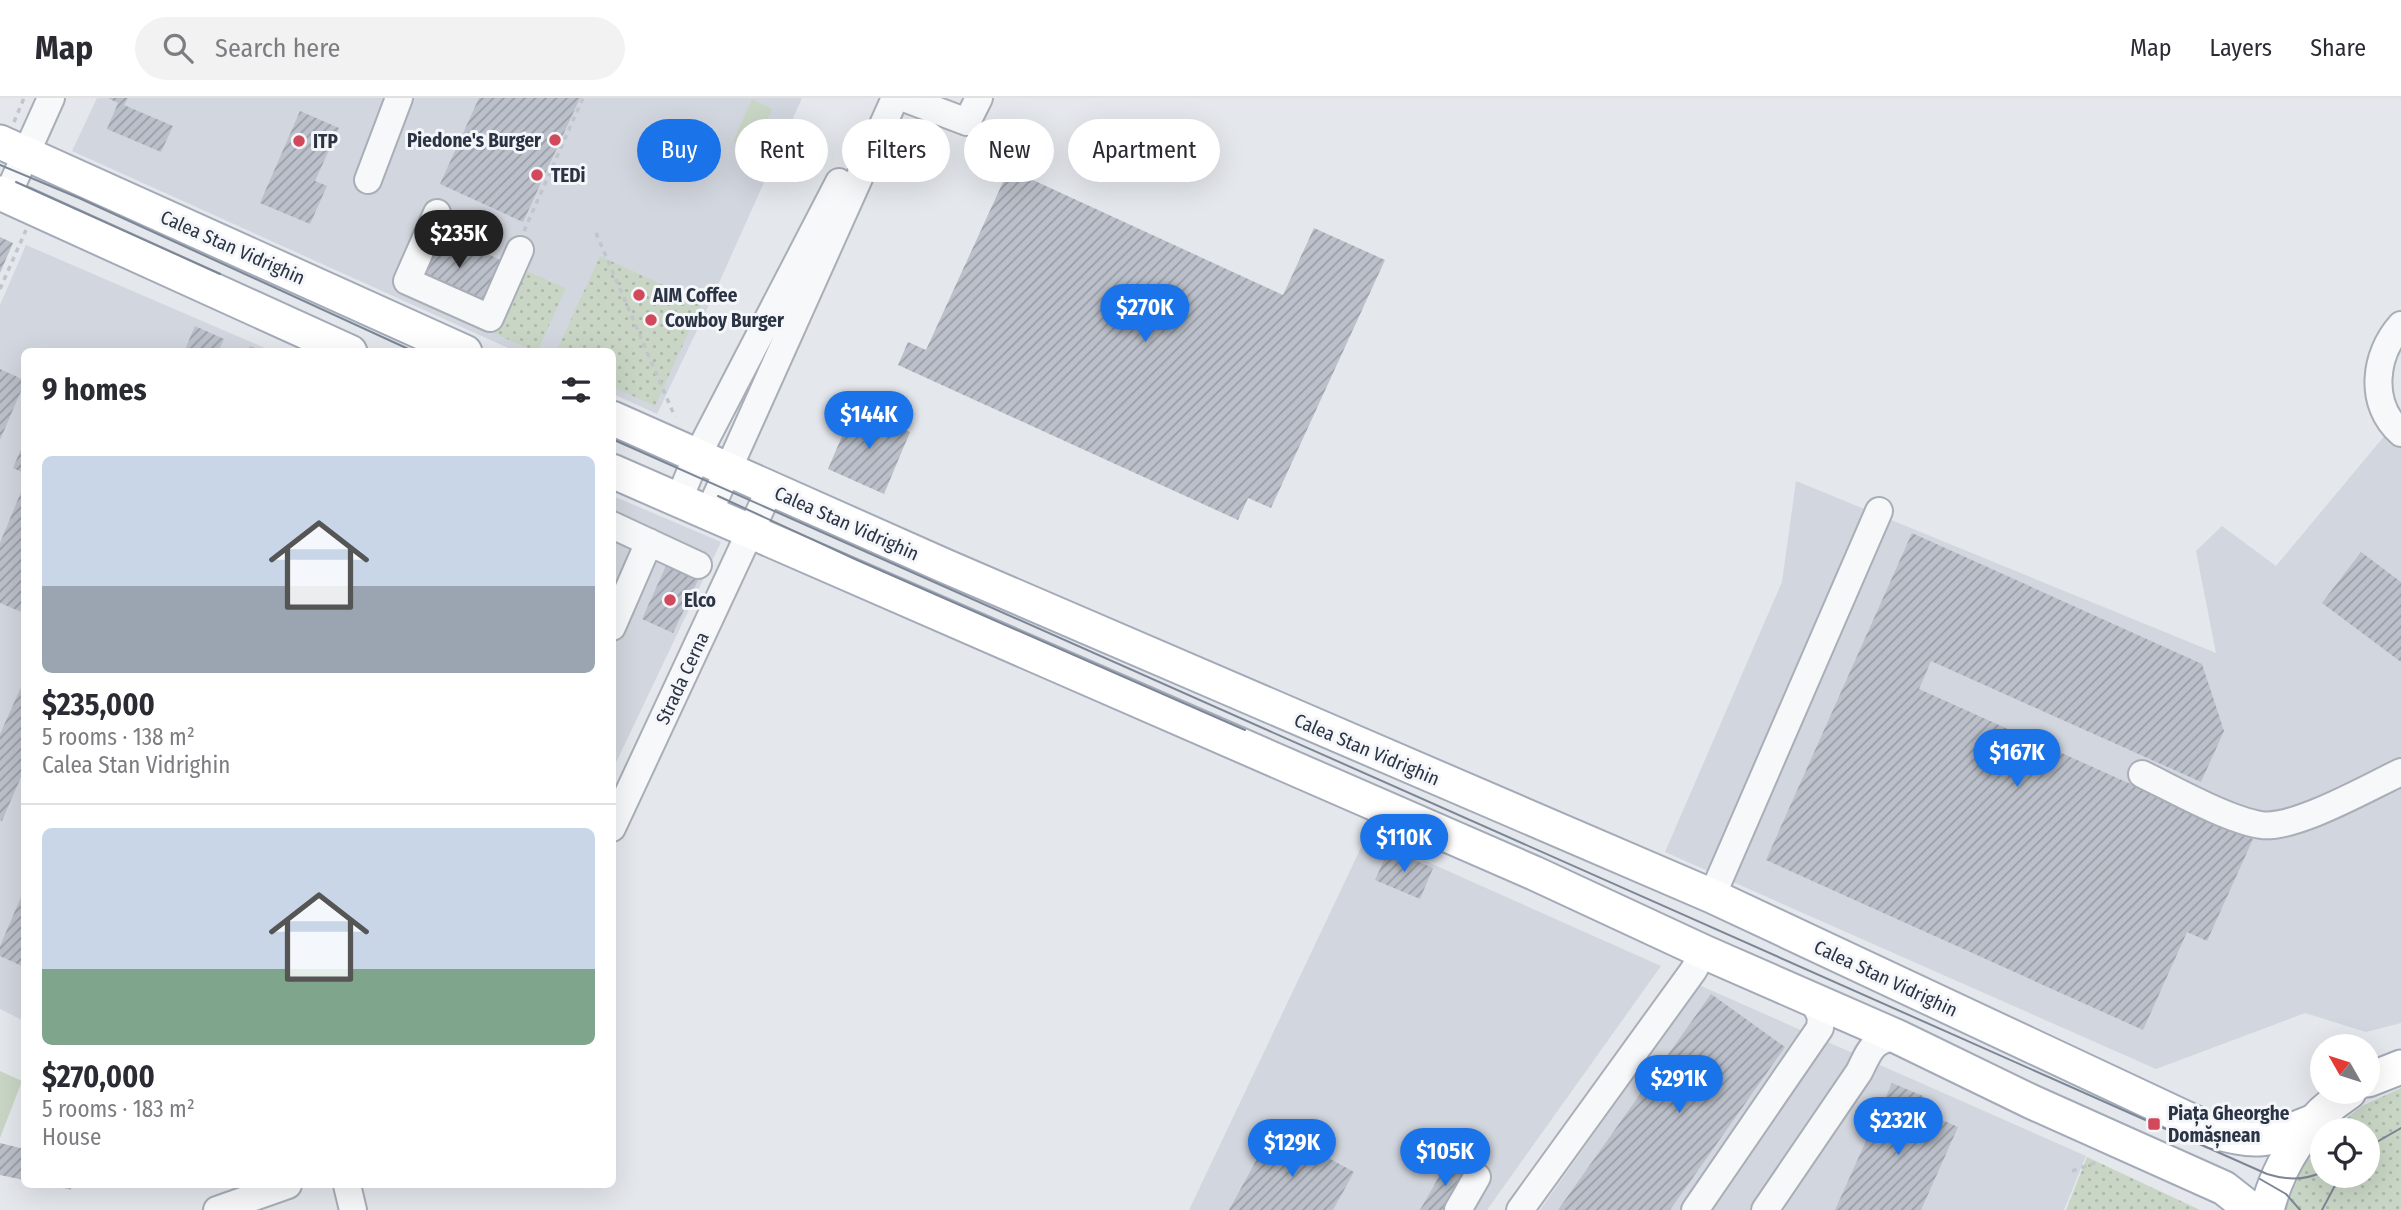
<!DOCTYPE html>
<html lang="en">
<head>
<meta charset="utf-8">
<style>
	body { margin:0; font-family:"Fira Sans Condensed",sans-serif; background:#f2f2f3; color:#2b2b33; height:100vh; display:flex; flex-direction:column; font-size:26px; white-space:nowrap }
	* { box-sizing:border-box; margin:0 }
	p { font-size:23px; color:#7c7c81 }
	.icon { flex:none; width:38px; height:38px; fill:none; stroke:currentColor; stroke-width:2; stroke-linecap:round; stroke-linejoin:round }
	.map { position:relative; flex:1; overflow:hidden }
	.drawer { position:absolute; left:21px; top:250px; width:595px; height:840px; display:flex; flex-direction:column; background:#fff; border-radius:10px; box-shadow:0 7px 28px #0002 }
	.drawer>* { flex:none }
	.banner { position:absolute; left:637px; top:21px; width:665px; height:63px; display:flex; gap:14px }
	.needle { width:46px; rotate:309deg }
	.buttons { position:absolute; left:2310px; top:936px; display:grid; gap:14px }
	.buttons a { display:grid; place-items:center; width:70px; height:70px; border-radius:50%; background:#fff; box-shadow:0 7px 28px #0002; font-size:35px }
	.price { position:absolute; translate:-50% -60px; padding:0 16px; border-radius:24px; background:#1a73e8; color:#fff; font-size:23px; line-height:46px; filter:drop-shadow(0 2px 4px #0008) }
	.price::after { content:''; position:absolute; left:50%; top:42px; width:21px; height:16px; margin-left:-10px; background:inherit; clip-path:polygon(0 0,100% 0,50% 100%) }
	.price.current { background:#222; color:#fff }
	ul { padding:0; list-style:none }
	li { display:grid; align-content:center; gap:14px; height:371px; padding:0 21px }
	li+li { border-top:2px solid #e1e1e2 }
	li span { display:grid; place-items:center; height:217px; border-radius:10px; color:#555 }
	li>.icon { margin-inline-start:auto }
	span .icon { width:126px; height:126px; fill:#fffc; stroke-width:1 }
	li b { font-size:30px }
	h2 { display:flex; justify-content:space-between; align-items:center; height:84px; padding:0 21px; font-size:30px }
	.tag { padding:0 24px; border-radius:32px; background:#fff; box-shadow:0 7px 28px #0002; font-size:24px; line-height:63px }
	.tag.current { background:#1a73e8; color:#fff }
	header { display:flex; align-items:center; gap:42px; box-sizing:border-box; height:98px; padding:0 35px; background:#fff; border-bottom:2px solid #e1e1e2 }
	header strong { font-size:33px }
	nav { display:flex; gap:38px; margin-inline-start:auto; font-size:24px }
	.search { width:490px; height:63px; background:#f2f2f3; display:flex; align-items:center; gap:18px; box-sizing:border-box; padding:0 24px; border-radius:38px; color:#7c7c81; font-size:26px }
	.map>svg:first-child { display:block }
	.built { fill:#d2d6de }
	.grass { fill:url(#grass-dots) }
	.park { fill:#c9d6c5 }
	.building { fill:url(#building-hatch) }
	.lines { fill:none; stroke-linecap:round; stroke-linejoin:round }
	.minor-casing { stroke:#a9aeb7; stroke-width:30 }
	.major-casing { stroke:#a3abb8; stroke-width:37 }
	.path { stroke:#c2c5cb; stroke-width:3.5; stroke-dasharray:5 5; stroke-linecap:butt }
	.minor { stroke:#f7f8fa; stroke-width:26 }
	.major { stroke:#fff; stroke-width:33 }
	.tram { stroke:#7d8696; stroke-width:2 }
	.poi-dot { fill:#d1495b; stroke:#f4f6f9; stroke-width:2.5 }
	.labels { text-anchor:middle; stroke-width:6; stroke-linejoin:round; paint-order:stroke }
	.poi-label { font-size:19px; font-weight:bold; fill:#2b3445; stroke:#f4f6f9; text-anchor:start }
	.street-label { font-size:19px; fill:#2b3445; stroke:#f4f6f9 }
</style>
</head>
<body>
<header>
<strong>Map</strong>
<div class="search"><svg class="icon" aria-label="search" viewBox="0 0 24 24"><circle cx="10" cy="10" r="6"/><path d="M15 15l6 6"/></svg>Search here</div>
<nav><a>Map</a><a>Layers</a><a>Share</a></nav>
</header>
<div class="map">
<svg width="2401" height="1112" viewBox="0 0 2401 1112">
	<defs>
		<pattern id="grass-dots" width="8" height="8" patternUnits="userSpaceOnUse" patternTransform="scale(1.75)"><rect width="8" height="8" fill="#c9d6c5"/><path d="M2 2h.1M6 6h.1" fill="none" stroke="#adb8ab" stroke-width="1.8" stroke-linecap="round"/></pattern>
		<pattern id="building-hatch" width="6" height="6" patternUnits="userSpaceOnUse" patternTransform="scale(1.75)"><rect width="6" height="6" fill="#bbc0ca"/><path d="M-1 1l2-2M0 6l6-6M5 7l2-2" fill="none" stroke="#989da6"/></pattern>
	</defs>
	<rect width="100%" height="100%" fill="#e4e7ec"/>
	<path class="built" d="M97,0H802L709,207L657,316L613,296L612,254H517L72,53Z
		M26,147L274,254H24V923L0,911V207Z
		M2386,336L2401,349V925L2366,934L2305,915L2156,971L1665,754L1782,484L1796,383L2216,555L2196,453L2222,428L2276,468Z
		M613,398L721,444L613,671Z
		M1367,737L1661,868L1487,1112H1189Z
		M1699,887L2086,1058L2064,1112H1540Z"/>
	<path class="grass" d="M600,158L702,205L655,308L613,289L612,254H556Z
		M519,170L566,190L537,254L491,234Z
		M2401,990V1112H2285L2302,1070L2322,1043V1078H2368V1032H2332L2362,1008Z
		M2087,1059L2200,1112H2066Z"/>
	<path class="park" d="M752,1L772,11L753,53L733,44Z
		M0,973L22,983L0,1040Z"/>
	<path class="building" d="M108,0H128L124,7L173,28L161,54L107,31L118,5Z
		M479,0H580L523,124L440,86Z
		M300,13L339,30L315,83L327,88L310,126L260,105Z
		M1009,71L1283,197L1314,130L1385,162L1271,410L1248,400L1238,422L898,267L908,244L926,252Z
		M435,132L505,164L484,212L413,180Z
		M0,139L13,145L0,175Z
		M195,228L224,241L218,254H184Z
		M250,248L264,254H247Z
		M0,271L24,282V286L0,342Z
		M854,310L910,334L884,396L828,371Z
		M24,344V375L13,370Z
		M24,387V515L0,505V445Z
		M1912,435L2202,566L2224,633L2201,684L1931,563L1919,591L2253,741L2207,843L2187,834L2143,932L1766,762Z
		M2361,454L2401,484V564L2322,505Z
		M666,468L698,482L673,535L642,521Z
		M22,587L24,588V672L2,723L0,722V636Z
		M1389,751L1433,770L1420,801L1375,782Z
		M24,792V869L0,858V848Z
		M1711,896L1785,949L1670,1112H1558Z
		M1892,985L1923,998L1917,1011L1958,1029L1921,1112H1835Z
		M1274,1030L1354,1074L1333,1112H1229Z
		M0,1045L24,1051V1082L0,1077Z
		M1448,1063L1468,1074L1445,1112H1420Z
		M54,1087H72L71,1092Z"/>
	<g class="lines">
		<defs>
			<path id="minor" d="M904,0L967,24L979,0
				M368,82L399,0
				M7,98L51,0
				M437,115L407,183L490,220L520,152
				M2401,227C2374,257 2368,306 2401,335
				M679,401L697,358L839,84
				M709,414L895,0
				M612,427L698,467
				M612,529L649,444
				M2142,676C2175,692 2228,722 2261,727C2294,732 2369,689 2401,674
				M612,730L770,391
				M1712,798L1879,413
				M347,1087L353,1112
				M217,1112L288,1087
				M1458,1112L1477,1079
				M1520,1112L1693,873L1704,854
				M1695,1112L1820,930L1821,919L1812,900
				M1765,1112L1859,974C1870,952 1872,941 1898,939"/>
			<path id="major" d="M0,44L465,254
				M0,95L350,254
				M612,320L945,468L1712,798L2213,1033C2260,1048 2270,1041 2314,1023
				M612,373L1534,775L1704,854L1898,939L2032,1004L2224,1090L2252,1112
				M2368,982L2401,969
				M2267,1112C2279,1064 2307,1021 2349,994"/>
		</defs>
		<use href="#minor" class="minor-casing"/>
		<use href="#major" class="major-casing"/>
		<path class="path" d="M14,24L24,0
			M524,133L583,0
			M596,135L675,319
			M0,191L26,132
			M2072,1073L2100,1063"/>
		<use href="#minor" class="minor"/>
		<use href="#major" class="major"/>
		<path class="tram" d="M0,67L79,100L415,254
			M16,84L220,176
			M612,341L2267,1076C2286,1082 2304,1083 2322,1074
			M718,398L857,462L1245,632
			M2368,1049L2401,1030
			M2260,1081L2286,1096L2300,1112
			M2322,1112L2340,1078"/>
	</g>
	<g class="poi-dot">
		<circle cx="555" cy="42" r="7"/>
		<circle cx="299" cy="43" r="7"/>
		<circle cx="537" cy="77" r="7"/>
		<circle cx="639" cy="197" r="7"/>
		<circle cx="651" cy="222" r="7"/>
		<circle cx="670" cy="502" r="7"/>
		<rect x="2147" y="1019" width="14" height="14" rx="3.5"/>
	</g>
	<g class="labels">
		<g class="poi-label">
			<text x="541" y="49" text-anchor="end">Piedone's Burger</text>
			<text x="313" y="50">ITP</text>
			<text x="551" y="84">TEDi</text>
			<text x="653" y="204">AIM Coffee</text>
			<text x="665" y="229">Cowboy Burger</text>
			<text x="684" y="509">Elco</text>
			<text x="2168" y="1022">Piața Gheorghe<tspan x="2168" dy="22">Domășnean</tspan></text>
		</g>
		<g class="street-label">
			<text transform="translate(233 149) rotate(24)" y="7">Calea Stan Vidrighin</text>
			<text transform="translate(847 425) rotate(24)" y="7">Calea Stan Vidrighin</text>
			<text transform="translate(682 580) rotate(-65)" y="7">Strada Cerna</text>
			<text transform="translate(1367 651) rotate(23)" y="7">Calea Stan Vidrighin</text>
			<text transform="translate(1886 880) rotate(25)" y="7">Calea Stan Vidrighin</text>
		</g>
	</g>
</svg>
<div class="buttons">
<a><svg class="needle" viewBox="-14 -14 28 28"><path d="M0-13l5 13h-10z" fill="#e53935"/><path d="M0 13l5-13h-10z" fill="#7c7c81"/></svg></a>
<a><svg class="icon" aria-label="locate" viewBox="0 0 24 24"><circle cx="12" cy="12" r="6"/><path d="M12 2v4M12 18v4M2 12h4M18 12h4"/></svg></a>
</div>
<b class="price current" style="left:459px;top:172px">$235K</b>
<b class="price" style="left:1145px;top:246px">$270K</b>
<b class="price" style="left:869px;top:353px">$144K</b>
<b class="price" style="left:2017px;top:691px">$167K</b>
<b class="price" style="left:1404px;top:776px">$110K</b>
<b class="price" style="left:1679px;top:1017px">$291K</b>
<b class="price" style="left:1898px;top:1059px">$232K</b>
<b class="price" style="left:1292px;top:1081px">$129K</b>
<b class="price" style="left:1445px;top:1090px">$105K</b>
<div class="banner">
<a class="tag current">Buy</a>
<a class="tag">Rent</a>
<a class="tag">Filters</a>
<a class="tag">New</a>
<a class="tag">Apartment</a>
</div>
<section class="drawer">
<h2>9 homes<svg class="icon" aria-label="filters" viewBox="0 0 24 24"><path d="M4 7h16M4 17h16"/><circle cx="9" cy="7" r="2"/><circle cx="15" cy="17" r="2"/></svg></h2>
<ul>
<li><span style="background:linear-gradient(#c9d6e8 60%,#9aa5b1 0)"><svg class="icon" aria-label="home" viewBox="0 0 24 24"><path d="M3 11l9-7 9 7M6 9v11h12V9"/></svg></span><div><b>$235,000</b><p>5 rooms · 138 m²</p><p>Calea Stan Vidrighin</p></div></li>
<li><span style="background:linear-gradient(#c9d6e8 65%,#7fa58c 0)"><svg class="icon" aria-label="home" viewBox="0 0 24 24"><path d="M3 11l9-7 9 7M6 9v11h12V9"/></svg></span><div><b>$270,000</b><p>5 rooms · 183 m²</p><p>House</p></div></li>
</ul>
</section>
</div>
</body>
</html>
